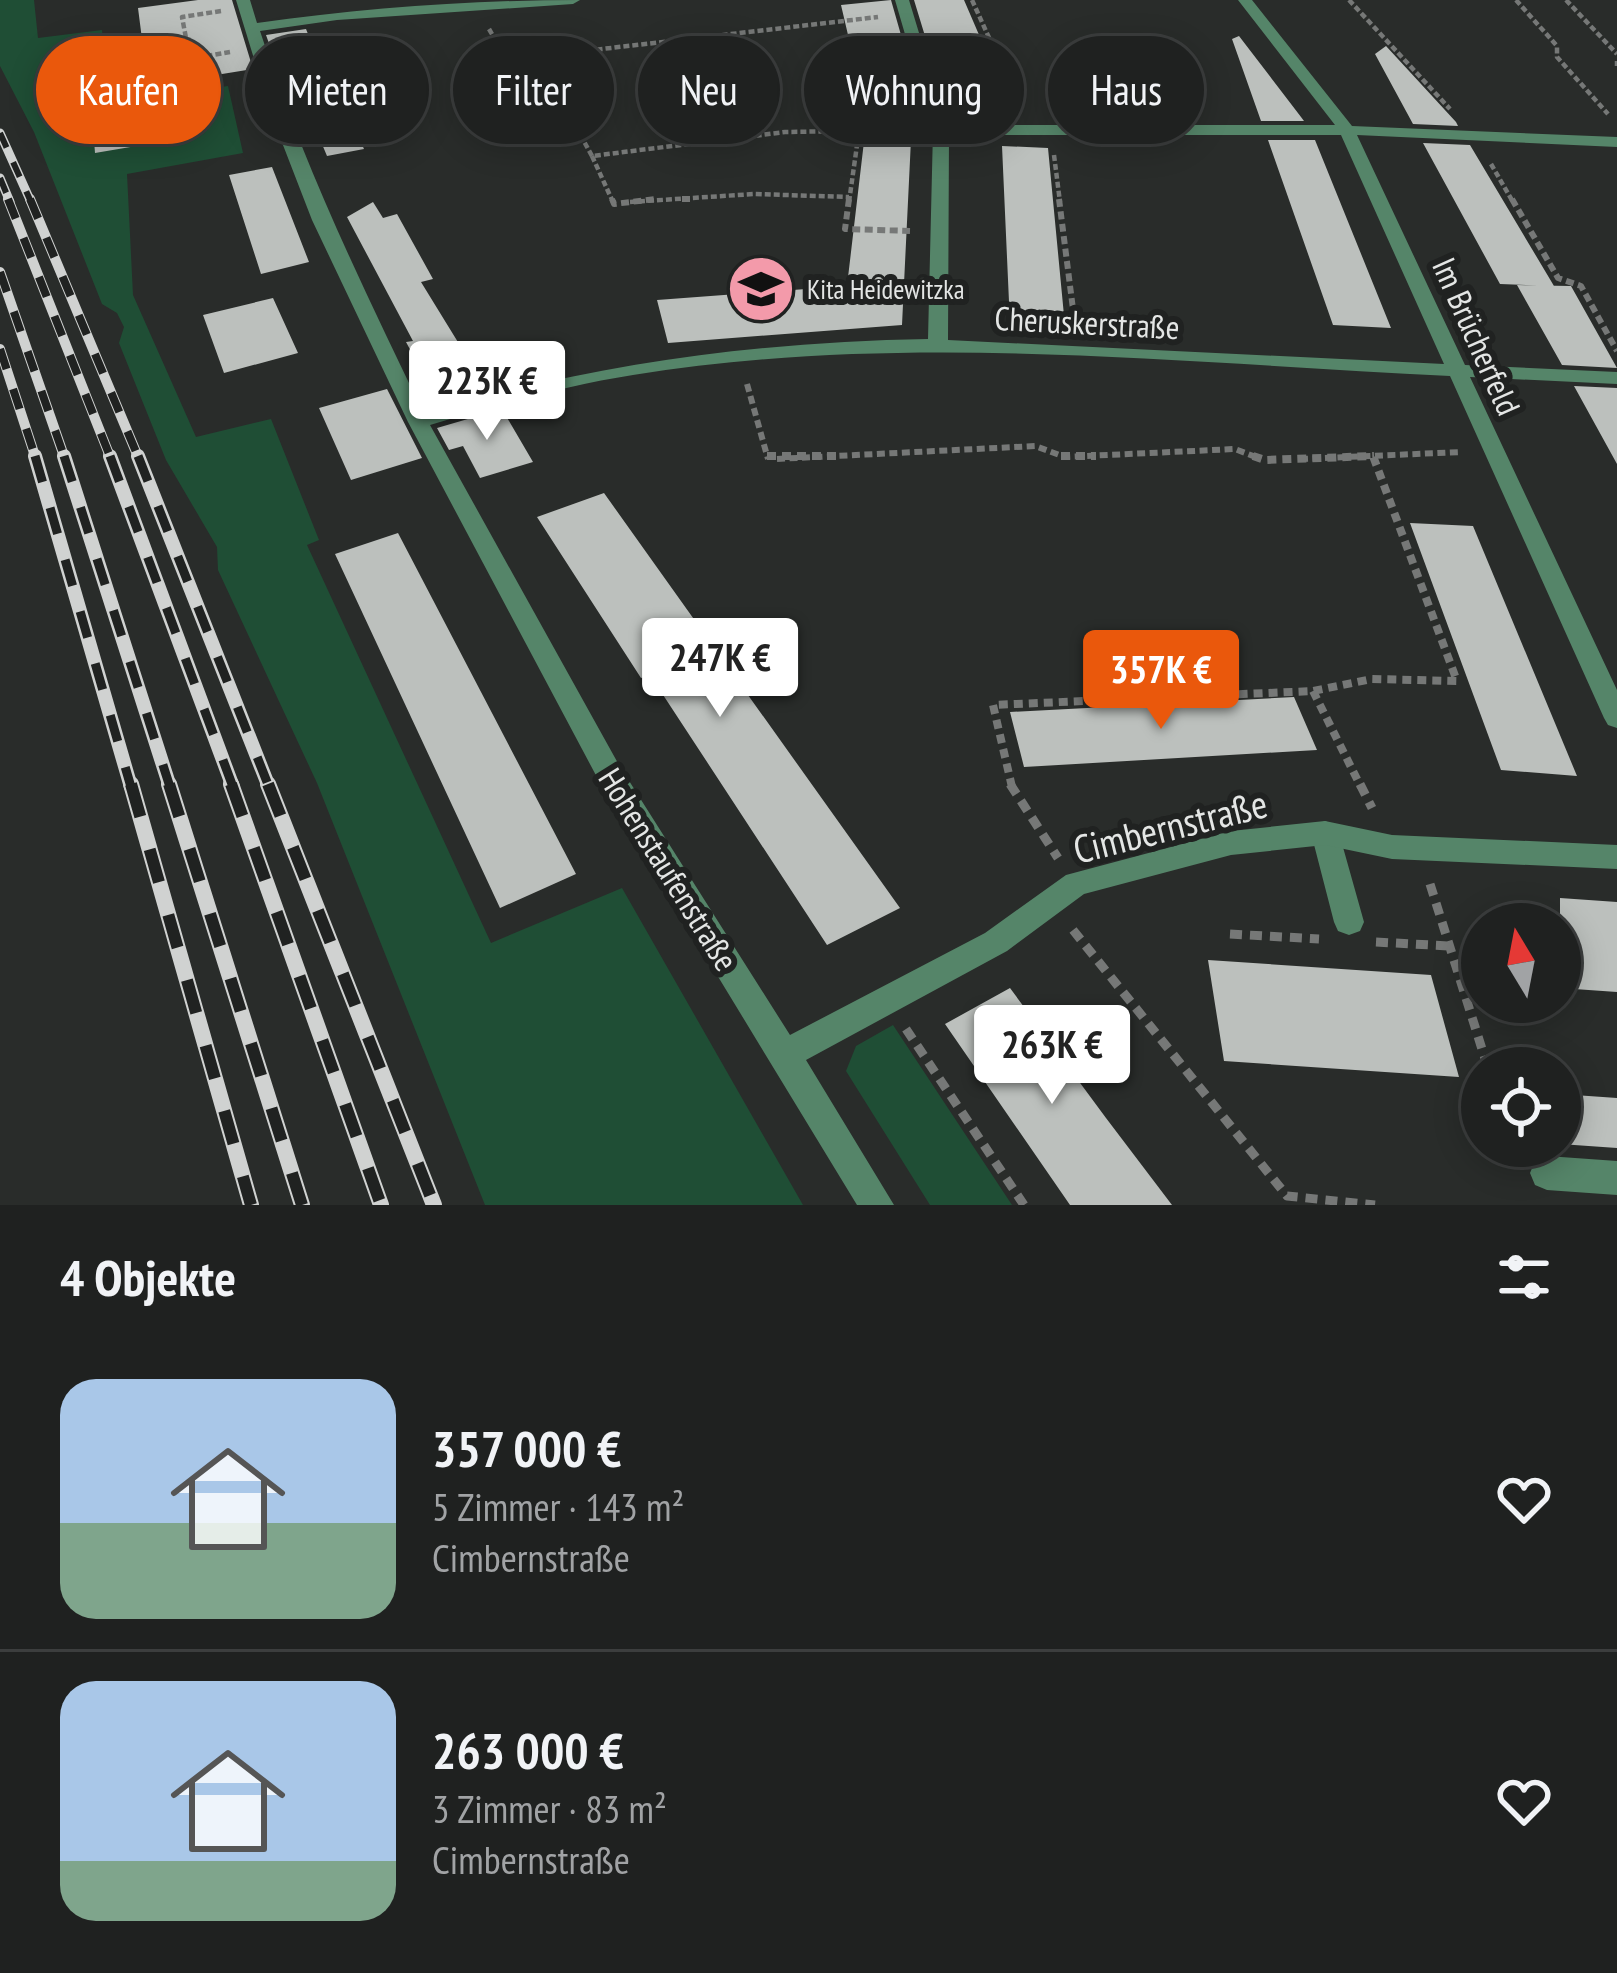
<!DOCTYPE html>
<html lang="de">
<head>
<meta charset="utf-8">
<style>
	body { margin:0; font-family:"PT Sans Narrow",sans-serif; background:#2c2e2d; color:#f1f3f6; height:100vh; display:flex; flex-direction:column; font-size:45px; white-space:nowrap }
	* { box-sizing:border-box; margin:0 }
	p { font-size:39px; color:#a1a3a5 }
	.icon { flex:none; width:66px; height:66px; fill:none; stroke:currentColor; stroke-width:2; stroke-linecap:round; stroke-linejoin:round }
	.map { position:relative; height:1205px; overflow:hidden }
	.panel { display:flex; flex-direction:column; background:#1f2120; flex:1 }
	.panel>* { flex:none }
	.hud { position:absolute; left:36px; top:36px; width:1545px; height:108px; display:flex; gap:24px }
	.needle { width:78px; rotate:350deg }
	.tools { position:absolute; left:1461px; top:903px; display:grid; gap:24px }
	.tools a { display:grid; place-items:center; width:120px; height:120px; border-radius:50%; background:#1f2120; box-shadow:0 6px 30px #0003,0 0 0 3px #3c3e3e; font-size:60px }
	.price { position:absolute; translate:-50% -102px; padding:0 27px; border-radius:12px; background:#fff; color:#222; font-size:39px; line-height:78px; filter:drop-shadow(0 3px 6px #0008) }
	.price::after { content:''; position:absolute; left:50%; top:72px; width:36px; height:27px; margin-left:-18px; background:inherit; clip-path:polygon(0 0,100% 0,50% 100%) }
	.price.on { background:#ea580c; color:#fff }
	ul { padding:0; list-style:none }
	li { display:flex; align-items:center; gap:36px; height:300px; padding:0 60px }
	li+li { border-top:3px solid #3c3e3e }
	li span { display:grid; place-items:center; flex:none; width:336px; height:240px; border-radius:36px; color:#555 }
	li>.icon { margin-inline-start:auto }
	span .icon { width:144px; height:144px; fill:#fffc; stroke-width:1 }
	li b { font-size:51px }
	h2 { display:flex; justify-content:space-between; align-items:center; height:144px; padding:0 60px; font-size:51px }
	.tag { padding:0 42px; border-radius:54px; background:#1f2120; box-shadow:0 6px 30px #0003,0 0 0 3px #3c3e3e; font-size:42px; line-height:108px }
	.tag.on { background:#ea580c; color:#fff }
	.map>svg:first-child { display:block }
	.green { fill:#1f4e35 }
	.building { fill:#bcc0bd }
	.lines { fill:none; stroke-linecap:round; stroke-linejoin:round }
	.path-far3 { stroke:#767877; stroke-width:4.5; stroke-dasharray:6 3; stroke-linecap:butt }
	.path-far2 { stroke:#767877; stroke-width:6; stroke-dasharray:8 4.5; stroke-linecap:butt }
	.path-far1 { stroke:#767877; stroke-width:8; stroke-dasharray:9 6; stroke-linecap:butt }
	.path { stroke:#767877; stroke-width:9; stroke-dasharray:12 8; stroke-linecap:butt }
	.lane { fill:#558569; fill-rule:evenodd }
	.street { fill:#558569; fill-rule:evenodd }
	.rail-far3-casing { stroke:#d0d2d1; stroke-width:9 }
	.rail-far2-casing { stroke:#d0d2d1; stroke-width:10 }
	.rail-far1-casing { stroke:#d0d2d1; stroke-width:14 }
	.rail-casing { stroke:#d0d2d1; stroke-width:16 }
	.rail-far3 { stroke:#202221; stroke-width:6; stroke-dasharray:16; stroke-linecap:butt }
	.rail-far2 { stroke:#202221; stroke-width:8; stroke-dasharray:21; stroke-linecap:butt }
	.rail-far1 { stroke:#202221; stroke-width:9; stroke-dasharray:27; stroke-linecap:butt }
	.rail { stroke:#202221; stroke-width:12; stroke-dasharray:34; stroke-linecap:butt }
	.labels { text-anchor:middle; dominant-baseline:central; stroke-width:12; stroke-linejoin:round; paint-order:stroke }
	.far-poi-label { font-size:27px; fill:#e4e6e5; stroke:#202221; text-anchor:start }
	.street-label { font-size:33px; fill:#e4e6e5; stroke:#202221 }
	.near-street-label { font-size:39px; fill:#e4e6e5; stroke:#202221 }
</style>
</head>
<body>
<div class="map">
<svg width="1617" height="1205" viewBox="0 0 1617 1205">
	<rect width="100%" height="100%" fill="#292c2a"/>
	<path class="green" d="M0,0h34l4,38 64,-8 6,72 120,-16 15,67 -116,21 6,121 63,142 75,-18 48,121 -12,5 184,398 131,-55 181,317h-318l-168,-422 -99,-213 -1,-23 -51,-87 -47,-117 5,-16 -7,-14 -15,-9 -68,-172 -34,-66z
		M893,1025l119,180h-82l-84,-134 10,-25z"/>
	<path class="building" d="M198,0h34l21,69 -105,17 -10,-78z
		M891,0l34,119h-13l-10,206 -234,18 -11,-43 190,-14 20,-170 -26,-111z
		M914,0h50l50,116 -64,2z
		M306,29l12,30 -41,7 -11,-31z
		M1239,36l62,81 3,4h-43l-29,-82z
		M1386,46l70,76 2,4 -45,-2 -38,-70z
		M330,102h13l21,47 -37,7 -21,-50z
		M154,104l6,38 -65,11 -3,-39z
		M1268,140h47l76,188 -58,-3z
		M1423,143l47,2 84,141 -54,-2z
		M1002,146l46,2 17,178 -55,-2z
		M272,167l37,95 -48,12 -32,-99z
		M373,202l10,16 14,-4 36,65 -12,3 67,109 -62,18 -12,-27 12,-3 -20,-37 7,-1 -66,-124z
		M1517,285l54,1 46,82 -55,-3z
		M273,298l25,55 -74,20 -21,-58z
		M1574,386l43,2v76z
		M387,389l35,69 -71,22 -32,-72z
		M502,409l31,53 -53,16 -17,-32 -14,4 -12,-22z
		M604,493l52,73 244,342 -73,37 -177,-270 -9,3 -104,-161z
		M1410,523l63,3 104,250 -76,-6z
		M398,533l178,341 -76,34 -165,-354z
		M1294,697l23,53 -293,17 -14,-55z
		M1560,898l57,4v90l-57,-4z
		M1208,960l223,15 28,102 -235,-16z
		M1010,988l96,130 66,87h-102l-125,-181z
		M1560,1094l57,4v50l-57,-4z"/>
	<g class="lines">
		<path class="path-far3" d="M972,0l46,102
			M1349,0l101,109
			M1516,0l41,46v11l51,57
			M1566,0l51,54
			M221,11l-39,6 8,42 40,-7
			M489,29l18,31 371,-43
			M685,41l47,67
			M537,56l55,100 193,-24 128,-2
			M1617,61v5
			M1054,155l6,47
			M592,156l21,46
			M1491,164l22,38
			M630,202l124,-8 95,3
			M849,202l10,-71 -17,-83 48,-2"/>
		<path class="path-far2" d="M612,199l2,5 41,-5
			M682,199h12
			M849,199l-4,30 65,2
			M1059,199l16,126
			M1512,199l46,79 23,8 36,65
			M747,384l21,75
			M777,459l258,-13 30,11 170,-8 26,10
			M1300,459l162,-7"/>
		<path class="path-far1" d="M767,456h72
			M1061,456h35
			M1253,456l12,4 109,-4
			M1313,691l48,96
			M1012,787l-19,-82 320,-14 59,-12 85,2 -84,-225"/>
		<path class="path" d="M1010,784l48,74
			M1360,784l12,24
			M1430,884l58,184
			M1073,930l214,266 88,9
			M1230,934l89,5
			M1376,942l74,4
			M906,1029l118,176"/>
		<path class="lane" d="M1325,821l10,4 4,8 25,89 -4,9 -11,4 -11,-4 -4,-9 -23,-89 4,-8z
			M1547,1156l70,5v34l-70,-5 -12,-5 -5,-12 5,-12z"/>
		<path class="street" d="M236,0h14l7,23c107,-15 215,-23 323,-23l-7,4 -236,16 -77,11c43,133 103,257 164,383 166,-50 332,-72 504,-75l5,-209 -38,-130h14l38,125h388l-97,-125h14l100,126 265,11v10l-260,-12 108,230 152,7v12l-147,-7 147,313v38l-9,-3 -4,-7 -154,-342c-271,-13 -547,-45 -817,-1 -70,11 -135,30 -203,50l189,340 171,270 195,-102 81,-58 165,-44 94,-10 67,14 225,10v24l-225,-10 -67,-14 -94,10 -147,39 -77,57 -201,109 88,145h-37l-258,-424 -191,-359 -96,-202 -41,-106zM949,135h392l103,229 -496,-24z"/>
		<defs>
			<path id="rail-far3" d="M0,133l31,69
				M0,178l10,24"/>
			<path id="rail-far2" d="M8,199l103,260
				M30,199l109,260
				M0,272l65,187
				M0,349l36,110"/>
			<path id="rail-far1" d="M35,456l96,331
				M64,456l106,331
				M110,456l123,331
				M138,456l131,331"/>
			<path id="rail" d="M131,784l120,421
				M169,784l133,421
				M231,784l150,421
				M268,784l166,421"/>
		</defs>
		<use href="#rail-far3" class="rail-far3-casing"/>
		<use href="#rail-far2" class="rail-far2-casing"/>
		<use href="#rail-far1" class="rail-far1-casing"/>
		<use href="#rail" class="rail-casing"/>
		<use href="#rail-far3" class="rail-far3"/>
		<use href="#rail-far2" class="rail-far2"/>
		<use href="#rail-far1" class="rail-far1"/>
		<use href="#rail" class="rail"/>
	</g>
	<defs>
		<symbol id="school-disc" viewBox="-11 -11 22 22"><circle r="9.5" fill="#f39aaa" stroke="#202221"/><path d="M0-5L7-2L0 1L-7-2ZM-4 1L0 2.5L4 1V4Q0 6-4 4Z" fill="#111"/></symbol>
	</defs>
	<g fill-rule="evenodd">
		<use href="#school-disc" x="723" y="251" width="76" height="76"/>
	</g>
	<g class="labels">
		<g class="far-poi-label">
			<text x="807" y="289">Kita Heidewitzka</text>
		</g>
		<g class="street-label">
			<text transform="translate(1087 322) rotate(3)">Cheruskerstraße</text>
			<text transform="translate(1477 336) rotate(66)">Im Brücherfeld</text>
			<text transform="translate(669 869) rotate(58)">Hohenstaufenstraße</text>
		</g>
		<g class="near-street-label">
			<text transform="translate(1170 826) rotate(-14)">Cimbernstraße</text>
		</g>
	</g>
</svg>
<div class="tools">
<a><svg class="needle" viewBox="-14 -14 28 28"><path d="M0-13l5 13h-10z" fill="#e53935"/><path d="M0 13l5-13h-10z" fill="#a1a3a5"/></svg></a>
<a><svg class="icon" aria-label="locate" viewBox="0 0 24 24"><circle cx="12" cy="12" r="6"/><path d="M12 2v4M12 18v4M2 12h4M18 12h4"/></svg></a>
</div>
<b class="price" style="left:487px;top:443px">223K €</b>
<b class="price" style="left:720px;top:720px">247K €</b>
<b class="price on" style="left:1161px;top:732px">357K €</b>
<b class="price" style="left:1052px;top:1107px">263K €</b>
<div class="hud">
<a class="tag on">Kaufen</a>
<a class="tag">Mieten</a>
<a class="tag">Filter</a>
<a class="tag">Neu</a>
<a class="tag">Wohnung</a>
<a class="tag">Haus</a>
</div>
</div>
<section class="panel">
<h2>4 Objekte<svg class="icon" aria-label="filters" viewBox="0 0 24 24"><path d="M4 7h16M4 17h16"/><circle cx="9" cy="7" r="2"/><circle cx="15" cy="17" r="2"/></svg></h2>
<ul>
<li><span style="background:linear-gradient(#a9c7e8 60%,#7fa58c 0)"><svg class="icon" aria-label="home" viewBox="0 0 24 24"><path d="M3 11l9-7 9 7M6 9v11h12V9"/></svg></span><div><b>357 000 €</b><p>5 Zimmer · 143 m²</p><p>Cimbernstraße</p></div><svg class="icon" aria-label="heart" viewBox="0 0 24 24"><path d="M12 20l-8-8c-3-5 5-10 8-4 3-6 11-1 8 4z"/></svg></li>
<li><span style="background:linear-gradient(#a9c7e8 75%,#7fa58c 0)"><svg class="icon" aria-label="home" viewBox="0 0 24 24"><path d="M3 11l9-7 9 7M6 9v11h12V9"/></svg></span><div><b>263 000 €</b><p>3 Zimmer · 83 m²</p><p>Cimbernstraße</p></div><svg class="icon" aria-label="heart" viewBox="0 0 24 24"><path d="M12 20l-8-8c-3-5 5-10 8-4 3-6 11-1 8 4z"/></svg></li>
</ul>
</section>
</body>
</html>
